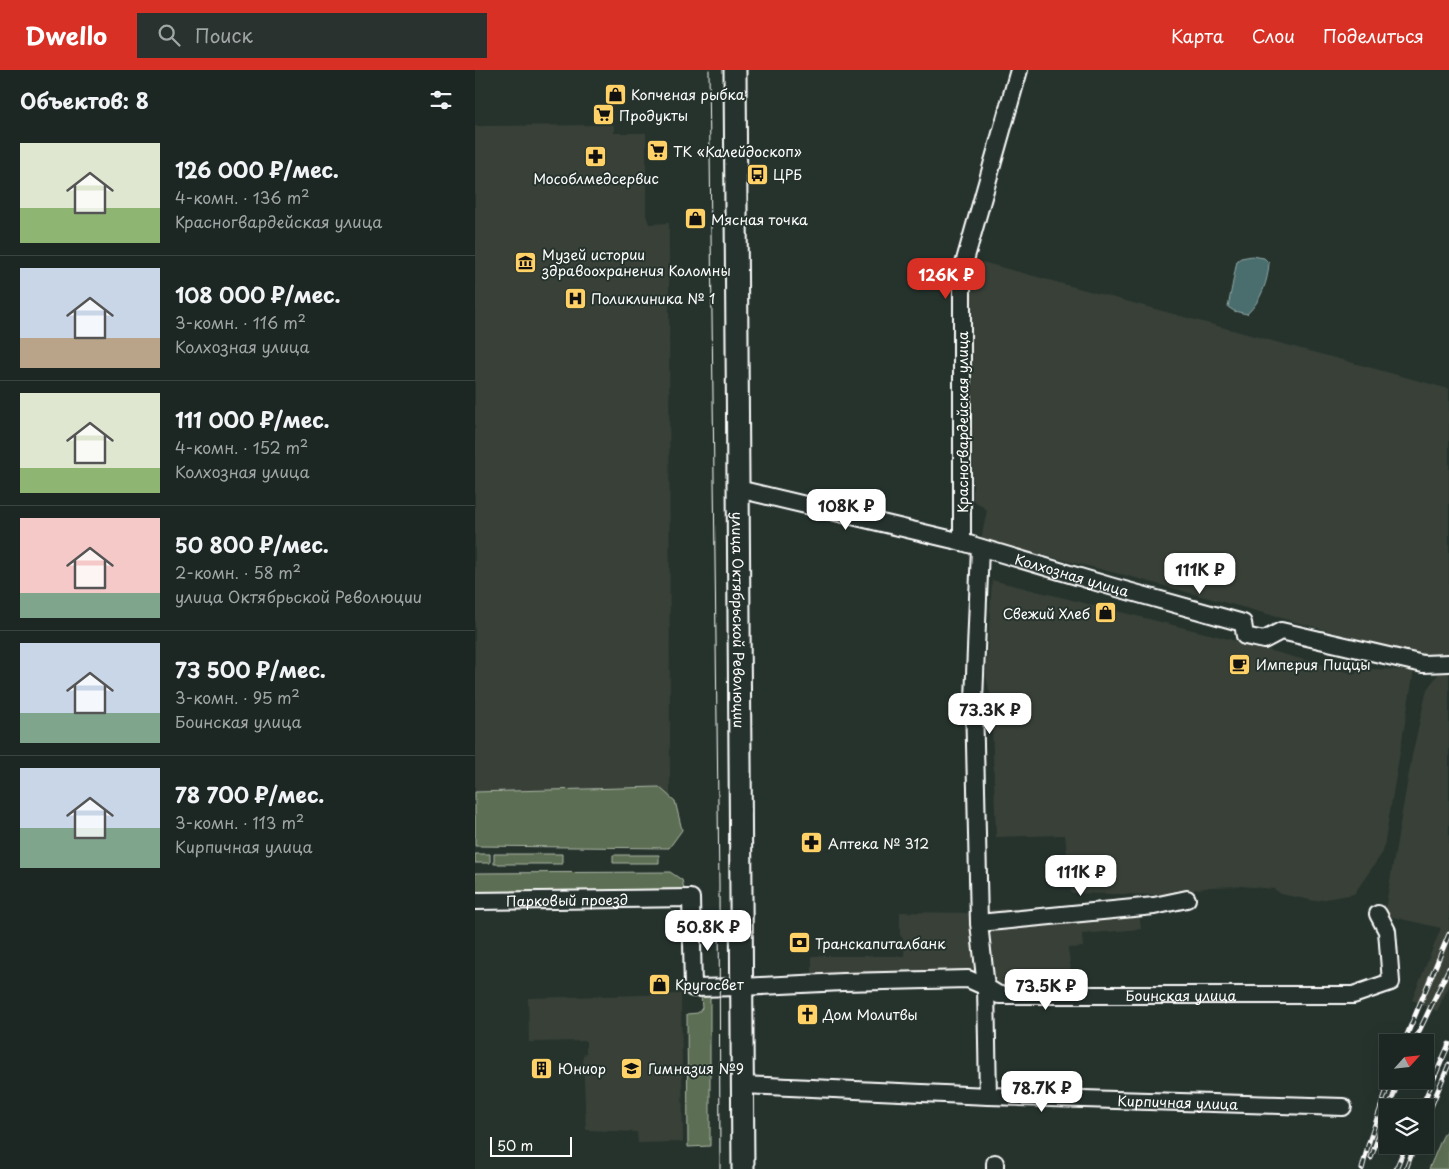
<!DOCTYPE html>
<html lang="ru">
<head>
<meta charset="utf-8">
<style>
	body { margin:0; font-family:"Playpen Sans",sans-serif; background:#29322f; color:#f1f3f6; height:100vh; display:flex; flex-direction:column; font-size:19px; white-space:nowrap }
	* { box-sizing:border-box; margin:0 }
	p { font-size:16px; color:#a0a5a5 }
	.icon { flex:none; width:28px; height:28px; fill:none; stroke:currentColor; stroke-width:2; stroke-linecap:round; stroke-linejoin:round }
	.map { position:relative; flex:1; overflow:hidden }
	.side { display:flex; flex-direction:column; background:#1c2622; width:475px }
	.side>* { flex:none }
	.needle { width:32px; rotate:63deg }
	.fabs { position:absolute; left:904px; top:964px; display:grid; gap:10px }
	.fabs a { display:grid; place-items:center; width:55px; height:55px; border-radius:0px; background:#1c2622; box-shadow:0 5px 20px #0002,0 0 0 1px #3a4340; font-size:25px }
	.scale { position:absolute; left:15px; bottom:12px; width:82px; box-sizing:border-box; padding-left:5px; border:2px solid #fff; border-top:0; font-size:14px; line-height:18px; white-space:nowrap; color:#fff; -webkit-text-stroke:4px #26332d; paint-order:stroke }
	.price { position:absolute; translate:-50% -42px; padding:0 11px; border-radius:10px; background:#fff; color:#222; font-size:16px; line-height:32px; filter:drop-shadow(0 1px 2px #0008) }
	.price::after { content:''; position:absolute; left:50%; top:30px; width:15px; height:11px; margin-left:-8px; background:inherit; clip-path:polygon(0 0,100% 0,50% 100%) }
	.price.current { background:#d93025; color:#fff }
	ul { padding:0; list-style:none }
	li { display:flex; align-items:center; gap:15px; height:125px; padding:0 20px }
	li+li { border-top:1px solid #3a4340 }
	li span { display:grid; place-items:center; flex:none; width:140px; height:100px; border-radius:0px; color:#555 }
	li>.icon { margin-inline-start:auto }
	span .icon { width:60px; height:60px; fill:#fffc; stroke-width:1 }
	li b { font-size:21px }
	h2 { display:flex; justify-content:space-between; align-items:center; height:60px; padding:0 20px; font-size:21px }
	header { display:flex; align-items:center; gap:30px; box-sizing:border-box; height:70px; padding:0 25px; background:#d93025; color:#fff }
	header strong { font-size:24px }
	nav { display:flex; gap:28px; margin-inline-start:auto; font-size:18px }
	.search { width:350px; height:45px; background:#29322f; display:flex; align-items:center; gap:12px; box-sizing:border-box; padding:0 18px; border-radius:0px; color:#a0a5a5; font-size:19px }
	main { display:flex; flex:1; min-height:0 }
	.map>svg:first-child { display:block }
	.built { fill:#394137 }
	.green { fill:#5b6e52; stroke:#adb6a8 }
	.water { fill:#496e6d; stroke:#92a8a7 }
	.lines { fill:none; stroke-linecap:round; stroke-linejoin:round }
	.minor-casing { stroke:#fff; stroke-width:20 }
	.major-casing { stroke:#fff; stroke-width:25 }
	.minor { stroke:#26332d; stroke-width:16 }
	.major { stroke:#26332d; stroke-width:21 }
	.tram { stroke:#fff; stroke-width:1 }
	.rail-casing { stroke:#fff; stroke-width:5 }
	.rail { stroke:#26332d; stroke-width:3; stroke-dasharray:9; stroke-linecap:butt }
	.labels { text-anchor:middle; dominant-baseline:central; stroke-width:4; stroke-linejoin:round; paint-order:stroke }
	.poi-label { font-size:14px; fill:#fff; stroke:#26332d; text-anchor:start }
	.street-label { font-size:14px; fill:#fff; stroke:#26332d }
</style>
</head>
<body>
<header>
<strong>Dwello</strong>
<div class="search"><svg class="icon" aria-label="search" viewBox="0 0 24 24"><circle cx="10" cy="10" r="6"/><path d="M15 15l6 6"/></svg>Поиск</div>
<nav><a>Карта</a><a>Слои</a><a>Поделиться</a></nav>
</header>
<main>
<section class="side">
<h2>Объектов: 8<svg class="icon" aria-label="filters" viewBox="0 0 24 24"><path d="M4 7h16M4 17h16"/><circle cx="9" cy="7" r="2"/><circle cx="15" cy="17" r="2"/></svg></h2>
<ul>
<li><span style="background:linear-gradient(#dfe7d0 65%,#8fb573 0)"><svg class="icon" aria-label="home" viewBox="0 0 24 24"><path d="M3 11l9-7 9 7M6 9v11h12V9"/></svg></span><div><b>126 000 ₽/мес.</b><p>4-комн. · 136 m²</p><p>Красногвардейская улица</p></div></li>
<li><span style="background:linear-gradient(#c9d6e8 70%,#b9a48a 0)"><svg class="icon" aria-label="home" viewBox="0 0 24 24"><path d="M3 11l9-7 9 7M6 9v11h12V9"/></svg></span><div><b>108 000 ₽/мес.</b><p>3-комн. · 116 m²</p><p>Колхозная улица</p></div></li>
<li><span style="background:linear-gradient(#dfe7d0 75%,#8fb573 0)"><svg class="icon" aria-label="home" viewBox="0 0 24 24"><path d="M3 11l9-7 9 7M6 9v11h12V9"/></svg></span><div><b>111 000 ₽/мес.</b><p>4-комн. · 152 m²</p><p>Колхозная улица</p></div></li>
<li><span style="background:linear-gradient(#f6c9c9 75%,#7fa58c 0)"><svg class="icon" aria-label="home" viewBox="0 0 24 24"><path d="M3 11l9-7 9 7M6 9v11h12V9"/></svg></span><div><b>50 800 ₽/мес.</b><p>2-комн. · 58 m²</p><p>улица Октябрьской Революции</p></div></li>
<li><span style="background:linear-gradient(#c9d6e8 70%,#7fa58c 0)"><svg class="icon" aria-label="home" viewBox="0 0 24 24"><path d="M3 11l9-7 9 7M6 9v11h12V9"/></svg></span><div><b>73 500 ₽/мес.</b><p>3-комн. · 95 m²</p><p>Боинская улица</p></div></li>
<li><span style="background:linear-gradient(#c9d6e8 60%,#7fa58c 0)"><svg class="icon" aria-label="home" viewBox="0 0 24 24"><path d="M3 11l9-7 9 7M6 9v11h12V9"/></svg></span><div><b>78 700 ₽/мес.</b><p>3-комн. · 113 m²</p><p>Кирпичная улица</p></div></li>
</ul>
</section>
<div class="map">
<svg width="974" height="1099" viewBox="0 0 974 1099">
	<rect width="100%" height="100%" fill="#26332d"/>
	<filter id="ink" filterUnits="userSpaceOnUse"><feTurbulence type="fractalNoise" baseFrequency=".02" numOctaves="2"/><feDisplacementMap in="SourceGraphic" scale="10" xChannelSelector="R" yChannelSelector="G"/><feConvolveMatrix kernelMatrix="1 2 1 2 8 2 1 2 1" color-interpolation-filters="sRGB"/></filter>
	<g filter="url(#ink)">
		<path class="built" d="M139,55v8h32v82l3,9 20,-1 1,582 -195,1v-680z
			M507,192l467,127v267l-20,4 -24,-6 -54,-17 -219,-60 -151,-37 6,-30 -14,-10 -1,-212z
			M517,510l237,59 118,33 9,2 2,-8 11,3 45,1 -31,182 -29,42 -39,7 -34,-7 -7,-5 -33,-3 -30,1 -49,8 -91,-2 -6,-58 -69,2 -5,-138 -5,-23z
			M965,602l9,1v313l-12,25 -25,-11 29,-72 -57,-13 28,-159 15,-67z
			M663,832l3,27 -59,5 1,13 -15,1 5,38 -77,2 -3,-21 -5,-57z
			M425,842l75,1 3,43 -3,14 -4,6 -159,-1v-19h92l1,-15 -5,-6z
			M206,924l2,148 -45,1 -1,-11 -51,-2 -3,-75 3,-1v-13l-57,1 -1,-44z"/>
		<path class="green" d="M184,717l16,14 7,29 -13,18 -194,-2v-54z
			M0,784h15v9h-15z
			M19,784h68v10h-68z
			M138,785h46v8h-46z
			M195,802l12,8 2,9 -4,5 -205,1v-22z
			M226,925h9v151l-22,1 -1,-133 11,-1 4,-5z
			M974,1055v44h-20l13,-31z"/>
		<path class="water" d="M777,186l12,2 5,5c-1,18 -8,38 -22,51l-13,-3 -6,-4 9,-46 4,-3z"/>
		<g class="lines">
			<defs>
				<g id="minor">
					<path id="s1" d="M263,419l224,53 148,44 133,37 2,13 19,4 17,-9 142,33 26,-1"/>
					<path d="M487,472v-271l57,-201"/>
					<path d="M505,478l-6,152 5,223 7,64 2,109"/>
					<path id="s2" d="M0,831l216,-3 2,90 49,-1 101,-5 125,-3 18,8 13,8h354l38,-13 -4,-51 -9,-17"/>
					<path d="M504,853l175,-17 33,-7"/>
					<path id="s3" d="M268,1015l245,11 355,11"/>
					<path d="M520,1099v-6"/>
				</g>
				<g id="major">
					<path id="s4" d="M260,0l8,1099"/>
				</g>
			</defs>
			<use href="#minor" class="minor-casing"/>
			<use href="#major" class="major-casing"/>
			<use href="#minor" class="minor"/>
			<use href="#major" class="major"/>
			<path class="tram" d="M234,0l10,815 1,284"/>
			<defs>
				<path id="rail" d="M929,972l45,-108
					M939,972l35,-74
					M914,1038l10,-28
					M946,1038l28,-64
					M950,1051l24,-57
					M896,1088l16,-47
					M887,1099l7,-27 21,-62
					M921,1099l10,-24
					M931,1099l9,-24"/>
			</defs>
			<use href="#rail" class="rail-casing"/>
			<use href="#rail" class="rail"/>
		</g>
	</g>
	<defs>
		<symbol id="shop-square" viewBox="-11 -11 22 22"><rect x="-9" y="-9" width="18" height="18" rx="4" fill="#ffd166" stroke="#26332d"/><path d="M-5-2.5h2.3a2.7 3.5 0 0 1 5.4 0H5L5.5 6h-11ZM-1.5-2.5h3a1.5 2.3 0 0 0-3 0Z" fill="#111"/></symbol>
		<symbol id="supermarket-square" viewBox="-11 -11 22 22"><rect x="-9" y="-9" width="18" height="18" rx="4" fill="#ffd166" stroke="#26332d"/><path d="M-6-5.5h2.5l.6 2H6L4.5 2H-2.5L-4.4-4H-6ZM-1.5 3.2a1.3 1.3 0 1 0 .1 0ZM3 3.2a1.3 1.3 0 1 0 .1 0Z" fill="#111"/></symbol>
		<symbol id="pharmacy-square" viewBox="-11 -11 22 22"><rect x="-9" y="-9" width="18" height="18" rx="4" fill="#ffd166" stroke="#26332d"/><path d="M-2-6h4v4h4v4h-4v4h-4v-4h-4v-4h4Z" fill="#111"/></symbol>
		<symbol id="bus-square" viewBox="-11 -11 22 22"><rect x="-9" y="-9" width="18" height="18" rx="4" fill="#ffd166" stroke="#26332d"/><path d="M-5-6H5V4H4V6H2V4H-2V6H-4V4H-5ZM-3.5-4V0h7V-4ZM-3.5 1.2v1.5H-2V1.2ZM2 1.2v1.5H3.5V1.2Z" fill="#111"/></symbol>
		<symbol id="museum-square" viewBox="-11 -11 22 22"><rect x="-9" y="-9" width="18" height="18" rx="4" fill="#ffd166" stroke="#26332d"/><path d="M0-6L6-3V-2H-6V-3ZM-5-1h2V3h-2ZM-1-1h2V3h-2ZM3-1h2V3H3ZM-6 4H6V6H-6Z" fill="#111"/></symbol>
		<symbol id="hospital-square" viewBox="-11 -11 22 22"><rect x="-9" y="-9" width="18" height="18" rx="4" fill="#ffd166" stroke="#26332d"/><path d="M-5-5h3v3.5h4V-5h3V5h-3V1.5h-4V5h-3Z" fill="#111"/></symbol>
		<symbol id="cafe-square" viewBox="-11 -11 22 22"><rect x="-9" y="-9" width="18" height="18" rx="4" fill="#ffd166" stroke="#26332d"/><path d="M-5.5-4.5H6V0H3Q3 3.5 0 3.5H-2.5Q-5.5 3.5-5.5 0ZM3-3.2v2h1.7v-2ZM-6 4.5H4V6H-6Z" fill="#111"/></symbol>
		<symbol id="bank-square" viewBox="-11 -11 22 22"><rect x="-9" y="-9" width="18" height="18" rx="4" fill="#ffd166" stroke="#26332d"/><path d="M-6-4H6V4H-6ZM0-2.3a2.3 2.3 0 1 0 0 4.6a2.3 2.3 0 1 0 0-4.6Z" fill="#111"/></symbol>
		<symbol id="church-square" viewBox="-11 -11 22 22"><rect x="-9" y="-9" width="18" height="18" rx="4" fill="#ffd166" stroke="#26332d"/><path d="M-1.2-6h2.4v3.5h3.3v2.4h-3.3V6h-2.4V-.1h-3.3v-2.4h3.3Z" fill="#111"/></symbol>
		<symbol id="building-square" viewBox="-11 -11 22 22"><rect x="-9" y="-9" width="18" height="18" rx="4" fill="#ffd166" stroke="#26332d"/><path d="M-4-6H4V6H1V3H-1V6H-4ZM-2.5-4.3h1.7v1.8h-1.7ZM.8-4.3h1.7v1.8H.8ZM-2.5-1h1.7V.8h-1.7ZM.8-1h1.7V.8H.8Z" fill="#111"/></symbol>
		<symbol id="school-square" viewBox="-11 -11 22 22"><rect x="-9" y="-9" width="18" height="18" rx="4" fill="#ffd166" stroke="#26332d"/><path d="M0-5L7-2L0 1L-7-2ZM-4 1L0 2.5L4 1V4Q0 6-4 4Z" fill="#111"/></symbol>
	</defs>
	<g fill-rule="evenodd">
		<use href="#shop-square" x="128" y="12" width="25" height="25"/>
		<use href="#supermarket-square" x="116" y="32" width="25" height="25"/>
		<use href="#supermarket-square" x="170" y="68" width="25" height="25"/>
		<use href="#pharmacy-square" x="108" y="74" width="25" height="25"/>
		<use href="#bus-square" x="270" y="92" width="25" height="25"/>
		<use href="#shop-square" x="208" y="136" width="25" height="25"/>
		<use href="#museum-square" x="38" y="180" width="25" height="25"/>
		<use href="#hospital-square" x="88" y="216" width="25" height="25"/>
		<use href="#shop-square" x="618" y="530" width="25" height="25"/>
		<use href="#cafe-square" x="752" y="582" width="25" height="25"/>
		<use href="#pharmacy-square" x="324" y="760" width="25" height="25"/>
		<use href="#bank-square" x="312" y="860" width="25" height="25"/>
		<use href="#shop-square" x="172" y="902" width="25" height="25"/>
		<use href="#church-square" x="320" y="932" width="25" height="25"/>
		<use href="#building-square" x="54" y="986" width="25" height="25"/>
		<use href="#school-square" x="144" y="986" width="25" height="25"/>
	</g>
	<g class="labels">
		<g class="poi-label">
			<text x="156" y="24">Копченая рыбка</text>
			<text x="144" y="45">Продукты</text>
			<text x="198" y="81">ТК «Калейдоскоп»</text>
			<text x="298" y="104">ЦРБ</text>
			<text x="121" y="108" text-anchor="middle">Мособлмедсервис</text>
			<text x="236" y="149">Мясная точка</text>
			<text x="67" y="184">Музей истории<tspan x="67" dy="16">здравоохранения Коломны</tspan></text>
			<text x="116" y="228">Поликлиника № 1</text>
			<text x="615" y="543" text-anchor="end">Свежий Хлеб</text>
			<text x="781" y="594">Империя Пиццы</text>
			<text x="353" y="773">Аптека № 312</text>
			<text x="340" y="873">Транскапиталбанк</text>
			<text x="200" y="914">Кругосвет</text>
			<text x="348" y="944">Дом Молитвы</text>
			<text x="83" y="998">Юниор</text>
			<text x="173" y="998">Гимназия №9</text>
		</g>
		<g class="street-label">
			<text transform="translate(487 352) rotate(-90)">Красногвардейская улица</text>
			<text stroke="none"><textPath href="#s1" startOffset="345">Колхозная улица</textPath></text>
			<text stroke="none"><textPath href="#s4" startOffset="550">улица Октябрьской Революции</textPath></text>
			<text stroke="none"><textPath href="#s2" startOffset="92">Парковый проезд</textPath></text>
			<text stroke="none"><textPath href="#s2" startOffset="798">Боинская улица</textPath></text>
			<text stroke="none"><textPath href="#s3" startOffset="435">Кирпичная улица</textPath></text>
		</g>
	</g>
</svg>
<div class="fabs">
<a><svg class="needle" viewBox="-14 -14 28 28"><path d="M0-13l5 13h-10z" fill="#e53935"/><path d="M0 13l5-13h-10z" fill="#a0a5a5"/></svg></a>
<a><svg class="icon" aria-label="layers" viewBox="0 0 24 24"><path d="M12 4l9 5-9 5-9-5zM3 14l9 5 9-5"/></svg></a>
</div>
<div class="scale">50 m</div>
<b class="price current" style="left:471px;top:230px">126K ₽</b>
<b class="price" style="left:371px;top:461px">108K ₽</b>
<b class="price" style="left:725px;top:525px">111K ₽</b>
<b class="price" style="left:515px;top:665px">73.3K ₽</b>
<b class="price" style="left:606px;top:827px">111K ₽</b>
<b class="price" style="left:233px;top:882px">50.8K ₽</b>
<b class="price" style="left:571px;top:941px">73.5K ₽</b>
<b class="price" style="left:567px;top:1043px">78.7K ₽</b>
</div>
</main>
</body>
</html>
